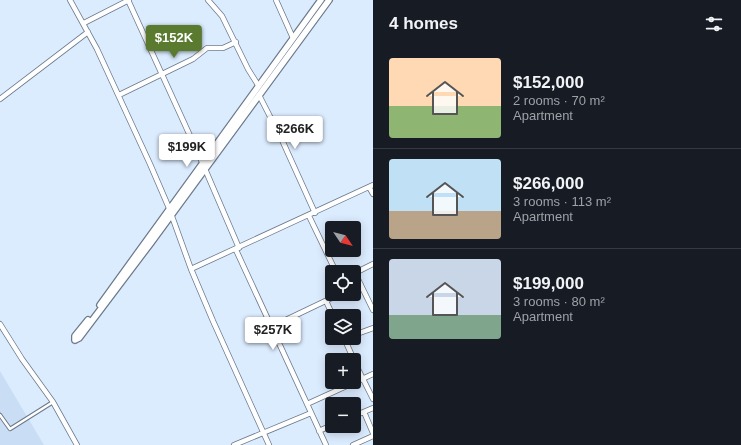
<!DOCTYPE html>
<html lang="en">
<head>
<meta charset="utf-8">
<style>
	body { margin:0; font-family:Helvetica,sans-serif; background:#20242c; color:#f1f3f6; height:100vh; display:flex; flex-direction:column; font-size:15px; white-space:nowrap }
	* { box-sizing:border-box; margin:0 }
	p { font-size:13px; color:#9ea1a6 }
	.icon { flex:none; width:22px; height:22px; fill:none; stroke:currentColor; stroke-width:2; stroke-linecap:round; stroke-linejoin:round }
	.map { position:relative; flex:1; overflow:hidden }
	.panel { display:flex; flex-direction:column; background:#171b24; width:368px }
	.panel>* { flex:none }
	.needle { width:26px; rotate:125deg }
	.buttons { position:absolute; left:325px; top:221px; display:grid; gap:8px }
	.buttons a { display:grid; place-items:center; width:36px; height:36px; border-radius:4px; background:#171b24; box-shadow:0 2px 10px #0003; font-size:20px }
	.price { position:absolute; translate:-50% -34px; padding:0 9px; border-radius:4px; background:#fff; color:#222; font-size:13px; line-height:26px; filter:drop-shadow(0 1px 2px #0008) }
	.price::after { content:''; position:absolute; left:50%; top:24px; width:12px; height:9px; margin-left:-6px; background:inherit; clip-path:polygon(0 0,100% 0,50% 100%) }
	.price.active { background:#5a7a30; color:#fff }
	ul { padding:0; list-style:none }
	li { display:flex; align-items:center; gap:12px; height:100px; padding:0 16px }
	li+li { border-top:1px solid #363941 }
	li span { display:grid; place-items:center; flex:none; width:112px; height:80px; border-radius:4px; color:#555 }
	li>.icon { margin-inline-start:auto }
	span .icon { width:48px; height:48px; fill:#fffc; stroke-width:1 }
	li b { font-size:17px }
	h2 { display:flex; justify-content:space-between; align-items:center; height:48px; padding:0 16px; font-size:17px }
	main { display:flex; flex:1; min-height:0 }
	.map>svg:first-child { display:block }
	.built { fill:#c9def5 }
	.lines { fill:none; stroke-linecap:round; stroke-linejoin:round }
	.service-casing { stroke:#6b798a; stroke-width:4.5 }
	.minor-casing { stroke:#6b798a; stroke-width:6 }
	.tertiary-casing { stroke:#6b798a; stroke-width:8 }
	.service { stroke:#fff; stroke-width:2.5 }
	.minor { stroke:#fff; stroke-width:4.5 }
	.tertiary { stroke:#fff; stroke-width:5.5 }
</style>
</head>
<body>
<main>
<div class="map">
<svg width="373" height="445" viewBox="0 0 373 445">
	<rect width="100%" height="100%" fill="#dcecff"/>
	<path class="built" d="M0,371l44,74h-44z"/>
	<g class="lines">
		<defs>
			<path id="service" d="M0,415l10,14 43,-27"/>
			<path id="minor" d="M70,0l27,49 53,115 19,44 22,61 22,52 56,124
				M128,0l74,162 37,86
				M208,0l14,16 26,53 10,16
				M276,0l17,38
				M84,23l45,-23
				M119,95l74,-36 14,-11h16l13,-6
				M259,95l23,45 33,73
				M0,99l88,-67
				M369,187l4,7
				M309,216l27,56
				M236,250l90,195
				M373,264l-18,9 18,37
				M191,269l182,-84
				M354,288l7,-3
				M326,301l7,15
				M0,324l22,35 31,43 24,43
				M271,327l69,-33
				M354,335l19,-7
				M344,338l10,22
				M354,361l19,38
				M307,404l66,-30
				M364,412l9,21
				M354,416l19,-8
				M319,431l13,-6
				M234,445l77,-32
				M353,445l20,-9"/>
			<path id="tertiary" d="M100,305l221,-305
				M75,340l4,-2 71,-94 179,-244
				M75,340v-4l13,-16"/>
		</defs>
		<use href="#service" class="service-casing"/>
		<use href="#minor" class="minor-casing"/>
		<use href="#tertiary" class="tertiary-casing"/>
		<use href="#service" class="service"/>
		<use href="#minor" class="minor"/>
		<use href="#tertiary" class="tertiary"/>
	</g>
</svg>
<div class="buttons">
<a><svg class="needle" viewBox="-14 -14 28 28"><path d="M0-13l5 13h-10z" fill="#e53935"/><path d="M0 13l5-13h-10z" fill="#9ea1a6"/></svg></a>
<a><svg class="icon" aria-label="locate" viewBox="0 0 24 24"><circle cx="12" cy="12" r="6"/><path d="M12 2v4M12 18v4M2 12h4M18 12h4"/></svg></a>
<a><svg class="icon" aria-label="layers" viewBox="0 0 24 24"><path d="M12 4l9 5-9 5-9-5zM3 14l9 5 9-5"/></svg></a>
<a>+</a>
<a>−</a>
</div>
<b class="price active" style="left:174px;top:59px">$152K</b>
<b class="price" style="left:295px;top:150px">$266K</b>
<b class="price" style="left:187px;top:168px">$199K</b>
<b class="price" style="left:273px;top:351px">$257K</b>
</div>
<section class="panel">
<h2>4 homes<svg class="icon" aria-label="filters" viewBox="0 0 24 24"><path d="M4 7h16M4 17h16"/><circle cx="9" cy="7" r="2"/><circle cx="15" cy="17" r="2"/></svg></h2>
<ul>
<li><span style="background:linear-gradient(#ffd9b3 60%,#8fb573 0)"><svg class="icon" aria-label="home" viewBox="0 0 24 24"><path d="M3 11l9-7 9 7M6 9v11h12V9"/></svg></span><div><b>$152,000</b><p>2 rooms · 70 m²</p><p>Apartment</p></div></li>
<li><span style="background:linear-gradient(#bfe0f5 65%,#b9a48a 0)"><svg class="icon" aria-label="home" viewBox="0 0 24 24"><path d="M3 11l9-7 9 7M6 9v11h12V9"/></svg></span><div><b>$266,000</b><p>3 rooms · 113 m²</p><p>Apartment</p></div></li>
<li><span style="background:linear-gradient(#c9d6e8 70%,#7fa58c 0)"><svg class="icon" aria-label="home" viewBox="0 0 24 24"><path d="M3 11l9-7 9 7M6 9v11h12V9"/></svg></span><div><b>$199,000</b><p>3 rooms · 80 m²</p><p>Apartment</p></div></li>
</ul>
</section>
</main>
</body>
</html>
